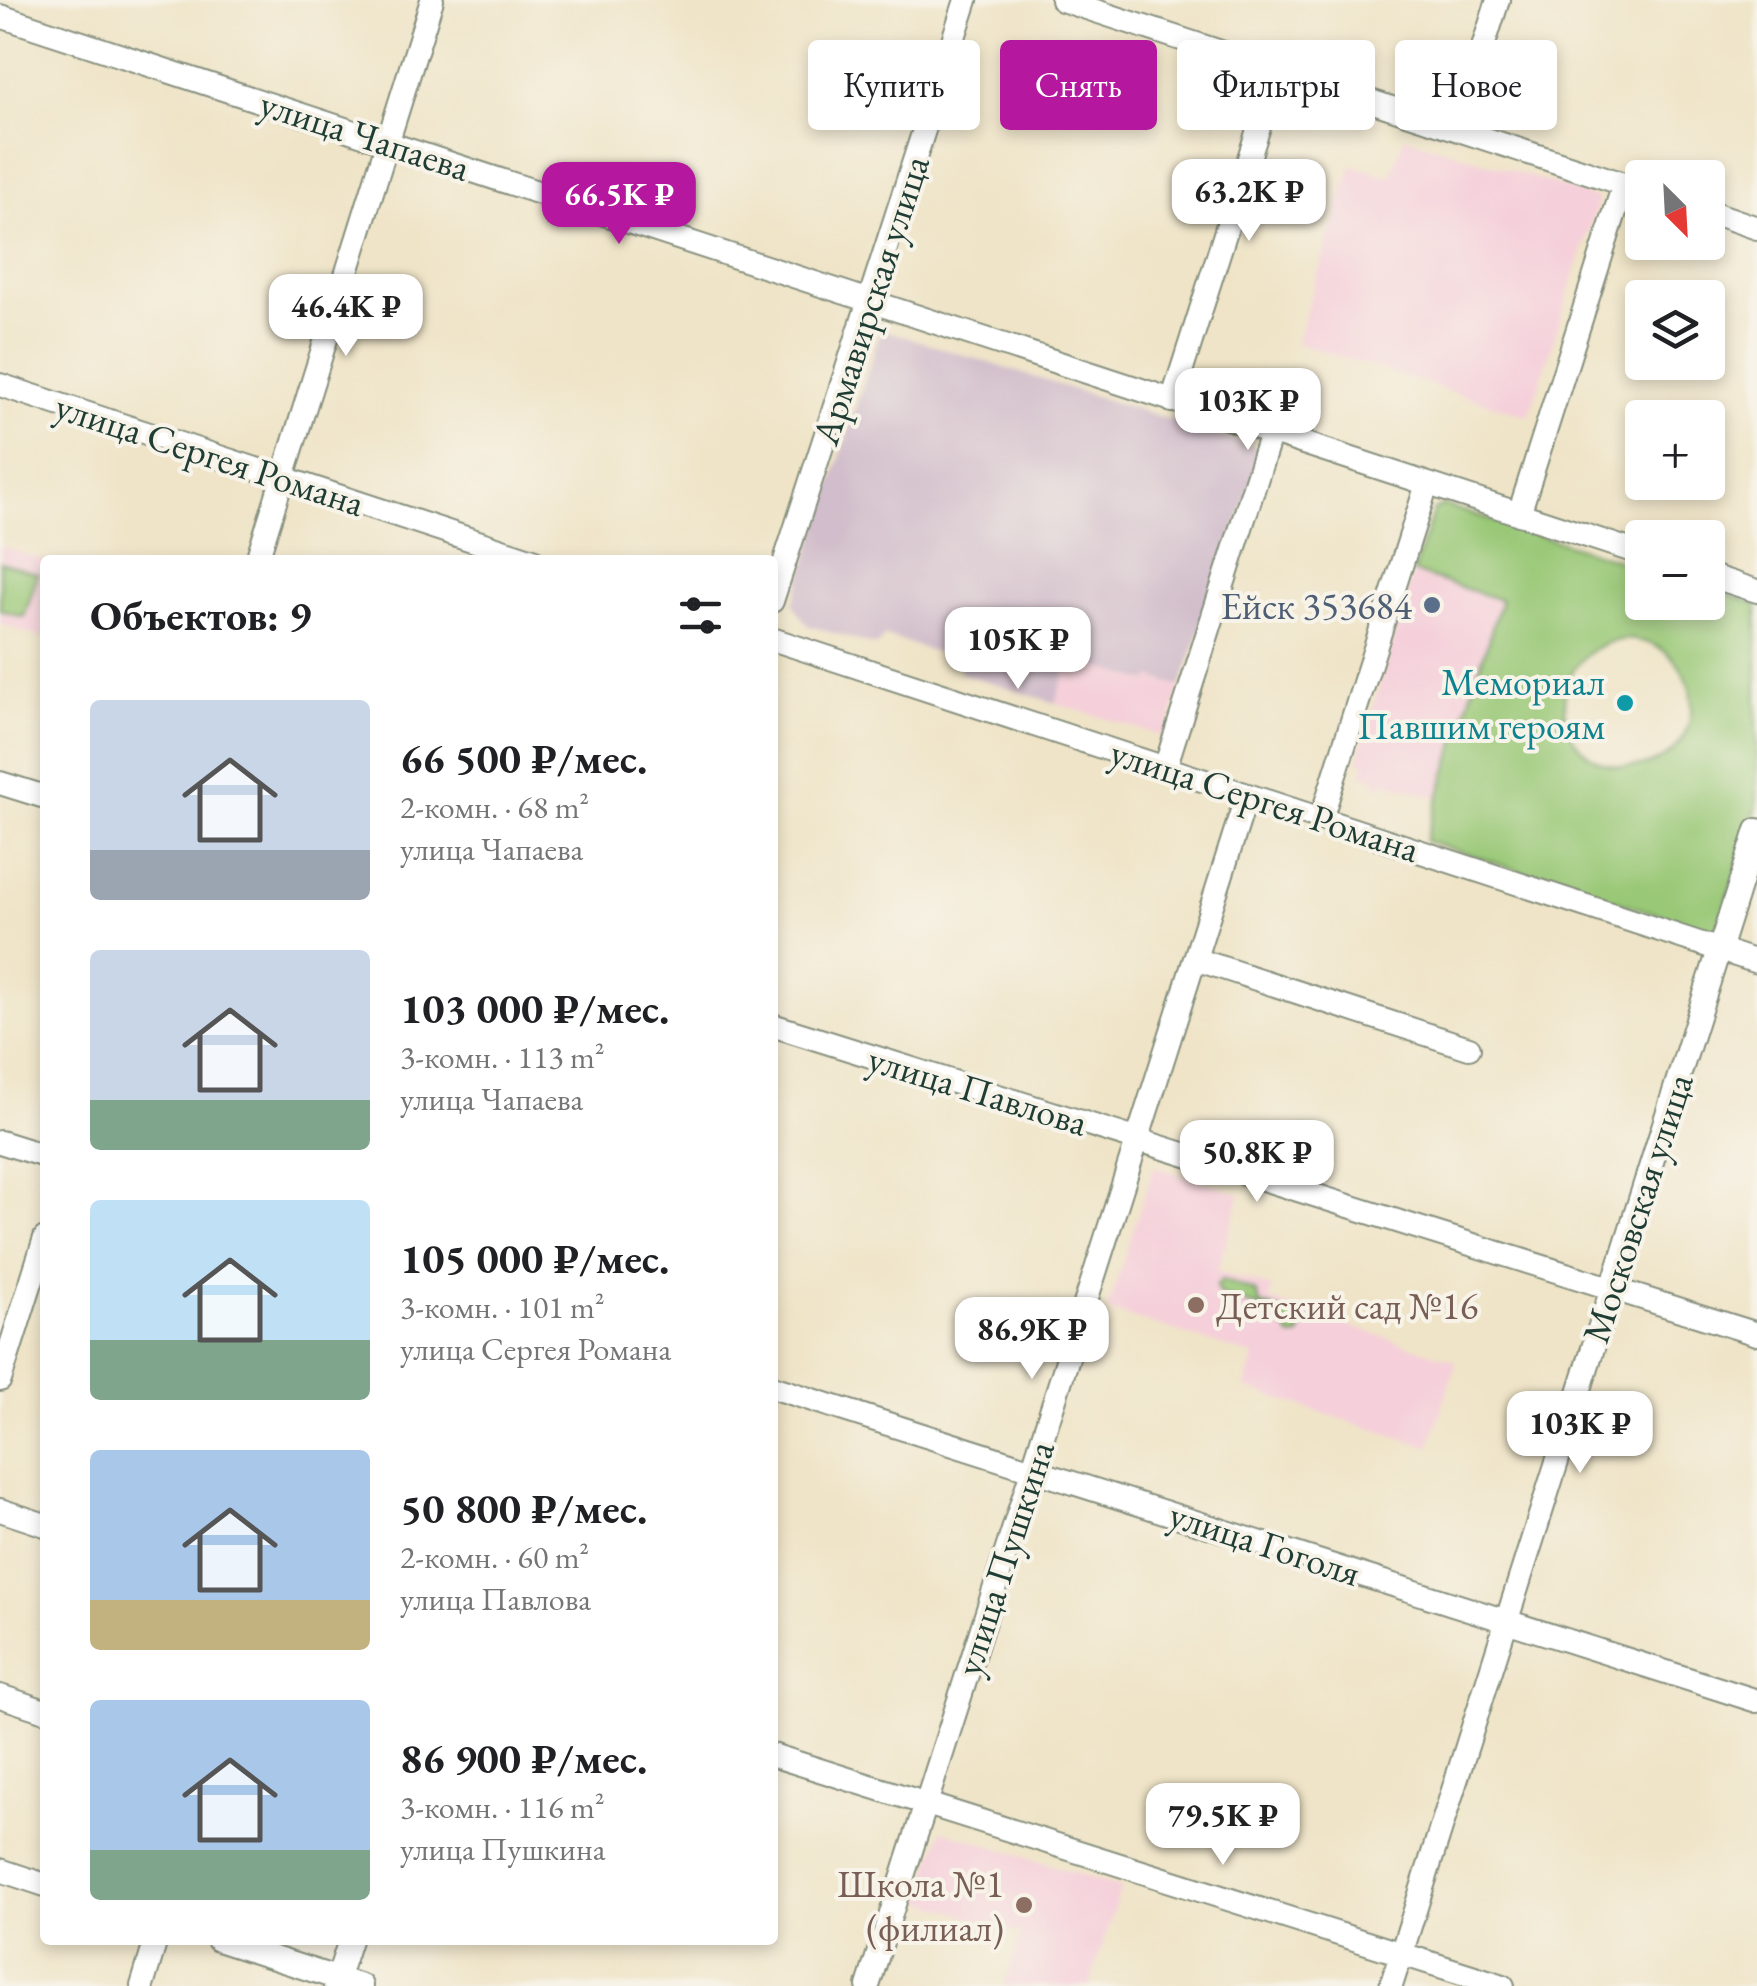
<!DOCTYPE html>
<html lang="ru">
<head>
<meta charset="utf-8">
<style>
	body { margin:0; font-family:"EB Garamond",serif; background:#f6f6f6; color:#202124; height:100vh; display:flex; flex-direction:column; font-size:38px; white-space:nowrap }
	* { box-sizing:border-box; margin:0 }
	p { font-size:32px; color:#757577 }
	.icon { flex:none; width:55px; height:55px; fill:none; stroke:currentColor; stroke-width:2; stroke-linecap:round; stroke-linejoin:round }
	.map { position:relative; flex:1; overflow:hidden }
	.side { position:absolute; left:40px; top:555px; width:738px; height:1390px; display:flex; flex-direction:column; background:#fff; border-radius:10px; box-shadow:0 5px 15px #0003 }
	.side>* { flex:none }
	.banner { position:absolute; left:808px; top:40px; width:798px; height:90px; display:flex; gap:20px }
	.needle { width:65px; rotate:156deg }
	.buttons { position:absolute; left:1625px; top:160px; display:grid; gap:20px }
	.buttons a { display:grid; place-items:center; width:100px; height:100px; border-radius:10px; background:#fff; box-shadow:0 5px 15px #0003; font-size:50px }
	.price { position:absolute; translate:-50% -85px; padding:0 22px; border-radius:20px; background:#fff; color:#222; font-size:32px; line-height:65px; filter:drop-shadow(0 2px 5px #0008) }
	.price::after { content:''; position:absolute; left:50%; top:60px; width:30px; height:22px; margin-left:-15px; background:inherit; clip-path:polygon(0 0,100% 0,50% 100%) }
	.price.selected { background:#b5179e; color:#fff }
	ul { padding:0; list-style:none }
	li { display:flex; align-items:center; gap:30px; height:250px; padding:0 50px }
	li span { display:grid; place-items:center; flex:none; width:280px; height:200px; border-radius:10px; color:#555 }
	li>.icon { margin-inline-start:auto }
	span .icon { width:120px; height:120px; fill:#fffc; stroke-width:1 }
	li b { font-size:42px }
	h2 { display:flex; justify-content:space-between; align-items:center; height:120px; padding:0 50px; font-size:42px }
	.tag { padding:0 35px; border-radius:10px; background:#fff; box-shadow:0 5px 15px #0003; font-size:35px; line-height:90px }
	.tag.selected { background:#b5179e; color:#fff }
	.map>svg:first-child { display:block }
	.built { fill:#f5cfda }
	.industrial { fill:#d1bdcb }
	.green { fill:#99c876; stroke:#5c8255; stroke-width:2.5; fill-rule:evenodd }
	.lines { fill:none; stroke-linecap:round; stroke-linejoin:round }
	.minor-casing { stroke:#87907e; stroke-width:26 }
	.minor { stroke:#fff; stroke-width:22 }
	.service-dot { fill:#5c6f8a; stroke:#f7f3e8; stroke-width:4 }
	.culture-dot { fill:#0f9aa8; stroke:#f7f3e8; stroke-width:4 }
	.education-dot { fill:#8d6e63; stroke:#f7f3e8; stroke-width:4 }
	.labels { text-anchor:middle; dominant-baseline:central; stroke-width:8; stroke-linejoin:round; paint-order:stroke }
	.street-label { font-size:38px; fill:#1f3d34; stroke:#f7f3e8 }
	.service-label { font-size:38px; fill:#4e5e75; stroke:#f7f3e8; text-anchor:end }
	.culture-label { font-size:38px; fill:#0d838f; stroke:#f7f3e8; text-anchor:end }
	.education-label { font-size:38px; fill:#785e54; stroke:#f7f3e8; text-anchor:start }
</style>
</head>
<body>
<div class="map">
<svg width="1757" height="1986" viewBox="0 0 1757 1986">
	<rect width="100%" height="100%" fill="#f7f3e8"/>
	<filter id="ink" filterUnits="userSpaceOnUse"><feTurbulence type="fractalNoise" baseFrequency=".01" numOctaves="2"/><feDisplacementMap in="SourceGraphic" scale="20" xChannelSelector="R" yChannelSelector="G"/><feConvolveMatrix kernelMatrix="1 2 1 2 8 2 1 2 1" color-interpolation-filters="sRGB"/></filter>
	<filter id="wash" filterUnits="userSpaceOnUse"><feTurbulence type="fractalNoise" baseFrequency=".0048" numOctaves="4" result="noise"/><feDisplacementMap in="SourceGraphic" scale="40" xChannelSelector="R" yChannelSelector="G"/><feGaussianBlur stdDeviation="2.25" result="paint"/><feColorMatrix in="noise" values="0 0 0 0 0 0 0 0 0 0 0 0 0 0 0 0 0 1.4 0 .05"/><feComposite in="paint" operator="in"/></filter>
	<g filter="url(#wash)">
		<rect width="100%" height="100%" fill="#efe4c7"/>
		<path class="built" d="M1404,136l195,63 -70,217 -233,-73 56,-178 39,12z
			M0,546l45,15v78l-45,-15z
			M1413,572l89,27 -64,199 -54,-17 -2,5 -8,-3 1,-5 -13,-4 3,-11 -8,-3z
			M1070,657l78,25 3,-5 30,9 -16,51 -110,-34z
			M1154,1166l87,28 -24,77 55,17 -3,12 188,61 -28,86 -184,-59 9,-32 -147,-46z
			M942,1830l179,58 -32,98h-85l17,-52 -102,-34z"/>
		<path class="industrial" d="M881,329l382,120 -82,237 -30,-9 -2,5 -79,-24 -15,45 -95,-30v-13l-75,-24 -9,10 -69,-21 -14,-21z"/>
		<path class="green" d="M1444,505l198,63v34h66v-14l49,16v202l-40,127 -292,-92 76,-241 -88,-28 21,-62zM1628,639c87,7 82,128 0,128 -84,0 -86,-122 0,-128z
			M0,562l38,12 -14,43 -24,-7z
			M1222,1280l34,12 4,12 42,14 -2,18 -9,1 -18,-25 -53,-17 -4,-9z"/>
	</g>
	<g filter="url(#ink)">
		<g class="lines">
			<defs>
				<path id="minor" d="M1062,0l580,190
					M0,16l1642,538
					M1457,129l41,-129
					M1708,211l49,17
					M0,385l533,175
					M1172,401l105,-331
					M1519,514l105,-330
					M257,560l175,-560
					M1708,575l49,16
					M772,601l194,-601
					M772,639l985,323
					M1165,768l106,-335
					M0,783l45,14
					M1321,819l106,-335
					M1195,959l274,89
					M772,1025l985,309
					M0,1142l45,14
					M0,1380l45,-142
					M772,1387l985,314
					M0,1510l45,15
					M0,1696l45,15
					M772,1755l731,231
					M0,1870l45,15
					M218,1940l143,46
					M142,1986l14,-46
					M335,1986l15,-46
					M868,1986l379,-1191
					M1391,1986l366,-1156"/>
			</defs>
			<use href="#minor" class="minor-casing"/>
			<use href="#minor" class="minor"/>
		</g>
	</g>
	<circle class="service-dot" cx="1432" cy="605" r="10"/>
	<circle class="culture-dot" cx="1625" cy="703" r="10"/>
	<g class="education-dot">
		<circle cx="1196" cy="1305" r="10"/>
		<circle cx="1024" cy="1905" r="10"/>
	</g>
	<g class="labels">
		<g class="street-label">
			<text transform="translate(365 135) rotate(18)">улица Чапаева</text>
			<text transform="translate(870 300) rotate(-72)">Армавирская улица</text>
			<text transform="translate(210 454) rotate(18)">улица Сергея Романа</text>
			<text transform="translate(1265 800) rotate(18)">улица Сергея Романа</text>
			<text transform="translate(978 1090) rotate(17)">улица Павлова</text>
			<text transform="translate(1637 1208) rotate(-72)">Московская улица</text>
			<text transform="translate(1265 1543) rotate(18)">улица Гоголя</text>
			<text transform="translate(1004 1558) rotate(-72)">улица Пушкина</text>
		</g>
		<g class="service-label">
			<text x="1412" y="605">Ейск 353684</text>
		</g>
		<g class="culture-label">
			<text x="1605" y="681">Мемориал<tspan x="1605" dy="44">Павшим героям</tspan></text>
		</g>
		<g class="education-label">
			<text x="1216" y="1305">Детский сад №16</text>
			<text x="1004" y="1883" text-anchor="end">Школа №1<tspan x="1004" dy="44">(филиал)</tspan></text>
		</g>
	</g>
</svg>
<div class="buttons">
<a><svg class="needle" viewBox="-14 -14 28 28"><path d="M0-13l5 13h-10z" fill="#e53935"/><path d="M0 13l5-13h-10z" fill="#757577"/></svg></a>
<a><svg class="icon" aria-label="layers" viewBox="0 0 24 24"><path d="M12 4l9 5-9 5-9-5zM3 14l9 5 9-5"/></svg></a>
<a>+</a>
<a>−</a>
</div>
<b class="price" style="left:1249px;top:244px">63.2K ₽</b>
<b class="price selected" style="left:619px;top:247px">66.5K ₽</b>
<b class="price" style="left:346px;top:359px">46.4K ₽</b>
<b class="price" style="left:1248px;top:453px">103K ₽</b>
<b class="price" style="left:1018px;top:692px">105K ₽</b>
<b class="price" style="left:1257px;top:1205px">50.8K ₽</b>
<b class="price" style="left:1032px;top:1382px">86.9K ₽</b>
<b class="price" style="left:1580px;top:1476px">103K ₽</b>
<b class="price" style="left:1223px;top:1868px">79.5K ₽</b>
<div class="banner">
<a class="tag">Купить</a>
<a class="tag selected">Снять</a>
<a class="tag">Фильтры</a>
<a class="tag">Новое</a>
</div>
<section class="side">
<h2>Объектов: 9<svg class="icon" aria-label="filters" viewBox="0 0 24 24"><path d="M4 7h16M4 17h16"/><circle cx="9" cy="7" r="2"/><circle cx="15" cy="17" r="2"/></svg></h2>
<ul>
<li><span style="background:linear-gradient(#c9d6e8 75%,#9aa5b1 0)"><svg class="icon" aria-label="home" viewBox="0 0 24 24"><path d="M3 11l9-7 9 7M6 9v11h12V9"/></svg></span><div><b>66 500 ₽/мес.</b><p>2-комн. · 68 m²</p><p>улица Чапаева</p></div></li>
<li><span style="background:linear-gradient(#c9d6e8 75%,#7fa58c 0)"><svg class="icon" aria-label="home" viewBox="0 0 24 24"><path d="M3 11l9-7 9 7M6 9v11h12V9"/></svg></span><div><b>103 000 ₽/мес.</b><p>3-комн. · 113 m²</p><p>улица Чапаева</p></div></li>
<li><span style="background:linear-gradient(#bfe0f5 70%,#7fa58c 0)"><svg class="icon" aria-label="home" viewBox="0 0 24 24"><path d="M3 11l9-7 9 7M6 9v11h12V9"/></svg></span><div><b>105 000 ₽/мес.</b><p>3-комн. · 101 m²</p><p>улица Сергея Романа</p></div></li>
<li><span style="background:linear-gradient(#a9c7e8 75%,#c2b280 0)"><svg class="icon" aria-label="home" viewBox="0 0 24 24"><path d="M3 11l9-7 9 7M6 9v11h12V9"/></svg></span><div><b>50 800 ₽/мес.</b><p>2-комн. · 60 m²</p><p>улица Павлова</p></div></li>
<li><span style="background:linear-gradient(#a9c7e8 75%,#7fa58c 0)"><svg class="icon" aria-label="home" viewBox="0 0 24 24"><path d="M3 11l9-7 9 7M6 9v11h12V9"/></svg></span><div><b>86 900 ₽/мес.</b><p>3-комн. · 116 m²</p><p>улица Пушкина</p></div></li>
</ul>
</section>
</div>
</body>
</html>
